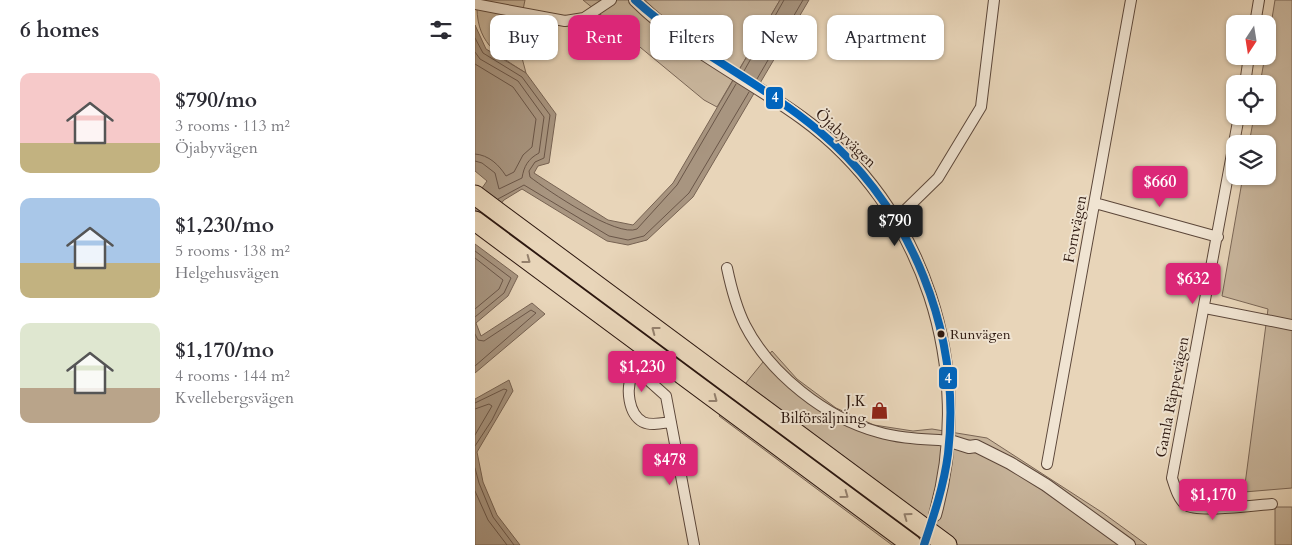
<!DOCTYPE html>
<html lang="en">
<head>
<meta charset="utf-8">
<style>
	body { margin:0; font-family:Cardo,serif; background:#f2f2f3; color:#2b2b33; height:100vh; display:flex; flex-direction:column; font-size:19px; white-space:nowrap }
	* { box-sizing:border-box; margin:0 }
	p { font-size:16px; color:#7c7c81 }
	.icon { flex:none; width:28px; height:28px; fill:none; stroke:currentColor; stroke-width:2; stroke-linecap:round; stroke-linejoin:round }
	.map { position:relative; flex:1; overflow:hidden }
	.drawer { display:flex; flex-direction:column; background:#fff; width:475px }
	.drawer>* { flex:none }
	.hud { position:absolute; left:15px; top:15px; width:475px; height:45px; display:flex; gap:10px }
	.needle { width:32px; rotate:192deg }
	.tools { position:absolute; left:751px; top:15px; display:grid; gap:10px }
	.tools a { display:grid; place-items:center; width:50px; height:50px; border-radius:10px; background:#fff; box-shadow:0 1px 4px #0004; font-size:25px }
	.price { position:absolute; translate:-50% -42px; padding:0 11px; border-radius:5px; background:#db2777; color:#fff; font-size:16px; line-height:32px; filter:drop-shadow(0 1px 2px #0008) }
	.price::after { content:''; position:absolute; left:50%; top:30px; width:15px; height:11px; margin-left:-8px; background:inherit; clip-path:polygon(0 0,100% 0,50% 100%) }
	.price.on { background:#222; color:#fff }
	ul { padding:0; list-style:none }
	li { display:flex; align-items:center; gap:15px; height:125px; padding:0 20px }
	li span { display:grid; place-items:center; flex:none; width:140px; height:100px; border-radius:10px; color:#555 }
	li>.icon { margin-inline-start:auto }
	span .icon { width:60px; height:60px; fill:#fffc; stroke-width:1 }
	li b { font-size:21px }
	h2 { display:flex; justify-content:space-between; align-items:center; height:60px; padding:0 20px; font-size:21px }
	.chip { padding:0 18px; border-radius:10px; background:#fff; box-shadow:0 1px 4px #0004; font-size:18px; line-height:45px }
	.chip.on { background:#db2777; color:#fff }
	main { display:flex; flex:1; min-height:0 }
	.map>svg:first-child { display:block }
	.green { fill:#c8b59c; stroke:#7a6656 }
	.water { fill:#a89580; stroke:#776353 }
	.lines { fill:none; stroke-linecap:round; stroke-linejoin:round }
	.shore { stroke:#6a5648; stroke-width:1 }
	.tertiary-tunnel { stroke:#c3af97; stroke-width:12; stroke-dasharray:12 6; stroke-linecap:butt }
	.minor-casing { stroke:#5c473a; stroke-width:12 }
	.tertiary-casing { stroke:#5c473a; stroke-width:14 }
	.motorway-casing { stroke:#2d1810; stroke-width:21 }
	.minor { stroke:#f0e4d2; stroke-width:10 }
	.tertiary { stroke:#f0e4d2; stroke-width:12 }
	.motorway { stroke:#e8d5b9; stroke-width:19 }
	.bus-1-casing { stroke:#f0e4d2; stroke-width:11 }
	.bus-1 { stroke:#0065bd; stroke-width:8 }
	.oneway { stroke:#94806d }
	.bus-dot { fill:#2d1810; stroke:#f0e4d2; stroke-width:2 }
	.labels { text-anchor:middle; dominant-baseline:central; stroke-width:4; stroke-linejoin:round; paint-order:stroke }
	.bus-label { font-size:14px; fill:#2d1810; stroke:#f0e4d2; text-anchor:start }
	.street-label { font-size:15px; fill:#2d1810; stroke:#f0e4d2 }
	.poi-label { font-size:15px; fill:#2d1810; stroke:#f0e4d2; text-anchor:end }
	.line-badge { stroke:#f0e4d2; stroke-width:2 }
	.badge-label { font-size:14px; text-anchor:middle; font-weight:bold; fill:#fff }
</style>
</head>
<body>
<main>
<section class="drawer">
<h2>6 homes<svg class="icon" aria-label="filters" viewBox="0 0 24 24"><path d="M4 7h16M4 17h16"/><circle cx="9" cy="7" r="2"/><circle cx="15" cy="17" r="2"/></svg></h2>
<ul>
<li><span style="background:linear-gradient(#f6c9c9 70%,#c2b280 0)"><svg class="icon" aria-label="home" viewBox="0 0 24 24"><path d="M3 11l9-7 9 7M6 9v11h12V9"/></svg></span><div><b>$790/mo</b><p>3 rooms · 113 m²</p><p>Öjabyvägen</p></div></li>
<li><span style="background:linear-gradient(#a9c7e8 65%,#c2b280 0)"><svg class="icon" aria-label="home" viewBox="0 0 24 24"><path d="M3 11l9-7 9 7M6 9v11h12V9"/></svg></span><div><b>$1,230/mo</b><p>5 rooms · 138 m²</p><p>Helgehusvägen</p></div></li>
<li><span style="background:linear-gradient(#dfe7d0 65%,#b9a48a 0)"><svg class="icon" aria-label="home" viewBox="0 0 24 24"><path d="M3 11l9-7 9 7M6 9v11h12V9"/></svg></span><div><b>$1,170/mo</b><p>4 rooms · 144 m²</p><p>Kvellebergsvägen</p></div></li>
</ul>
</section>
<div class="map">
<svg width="817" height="545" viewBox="0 0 817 545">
	<rect width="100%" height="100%" fill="#e8d5b9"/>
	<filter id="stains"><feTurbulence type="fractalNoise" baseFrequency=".004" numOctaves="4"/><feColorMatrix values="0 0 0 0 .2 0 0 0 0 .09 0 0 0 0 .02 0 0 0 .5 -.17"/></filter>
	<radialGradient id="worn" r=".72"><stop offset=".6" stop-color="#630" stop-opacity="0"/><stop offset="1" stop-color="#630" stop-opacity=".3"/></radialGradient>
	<path class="green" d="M2,0h48l-8,39 9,34c-30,-19 -51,-30 -49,-73z
		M108,0h197l-63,107 -13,-7z
		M800,0h17v488l-48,4 24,-183 -46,-13 21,-120h24v-32h-18l5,-28h13v-32h-7l5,-28h2l1,-13z
		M297,351l25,28 39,29 38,17 39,6 19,-2 55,9 116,75 44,32h-255l-173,-129z
		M800,507h17v38h-17z"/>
	<path class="water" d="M305,0h29l-116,197 -46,43 -19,5 -21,-4 -85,-52 -18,11 -29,34v-36l12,-17 -12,-10v-146l11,24 40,24 30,41 -7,49 -11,3 -4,7 74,47 25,5 40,-42z
		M0,244l43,32 -10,20 -32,27 5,13 51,-33 13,11 -70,59z
		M34,380l4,11 -36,61 6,30 14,33 23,30h-45v-146z"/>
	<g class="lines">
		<path class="shore" d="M0,38l8,15 39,24 28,38 -6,43 -9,4 -6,9 1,6c17,13 87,61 107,52l40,-44 59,-101
			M0,52l5,7 38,22 26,36 -5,36c-11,6 -15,13 -17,25l-23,11 -4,-16 -13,-10 -7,-2
			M0,64l38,23 23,32 -4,28 -9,8 -9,17 -8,4c-7,-11 -17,-21 -31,-22
			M269,71l40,-71
			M282,79l46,-79
			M23,199l26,-14 85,51 19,4 16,-4 45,-43 60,-101
			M0,251l36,27 -7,15 -29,24
			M0,258l28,22 -4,9 -24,20
			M0,334l3,6 6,1 47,-31 5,3 -61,53
			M0,403l29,-14 3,1 -15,30 -17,26
			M0,409l14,-5 3,2 -17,29
			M0,468l4,15 14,34 21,28
			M0,491l13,29 19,25"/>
		<path class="tertiary-tunnel" d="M449,545l11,-30"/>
		<defs>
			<path id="minor" d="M0,4l90,17 19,-3 27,-18
				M780,24l4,-24
				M770,84l4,-28
				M764,116l-67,362c3,9 6,21 14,27 12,8 70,0 86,-1
				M620,203l123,34
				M420,220l43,-42 43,-71 13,-107
				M252,268c4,19 9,39 18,57 25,49 81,93 133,107 23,7 48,7 72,9
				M730,308l87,17
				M196,422c-8,1 -20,4 -28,0 -15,-8 -17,-34 -11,-46l15,3 19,17 28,149
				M572,464l84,-464"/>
			<path id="tertiary" d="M160,0c48,48 112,78 167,118 123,89 174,252 133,397
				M475,441l19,6 7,-1 34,17 36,22 83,60"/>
			<path id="motorway" d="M0,195l472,350
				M0,221l437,324"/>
		</defs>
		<use href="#minor" class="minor-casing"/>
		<use href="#tertiary" class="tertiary-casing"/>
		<use href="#motorway" class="motorway-casing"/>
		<use href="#minor" class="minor"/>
		<use href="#tertiary" class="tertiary"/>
		<use href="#motorway" class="motorway"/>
		<defs>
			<path id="bus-1" d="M160,0c56,51 126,82 184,131 93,78 143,203 129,323 -4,31 -14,61 -24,91"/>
		</defs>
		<use href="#bus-1" class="bus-1-casing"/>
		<use href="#bus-1" class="bus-1"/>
	</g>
	<defs><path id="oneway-chevron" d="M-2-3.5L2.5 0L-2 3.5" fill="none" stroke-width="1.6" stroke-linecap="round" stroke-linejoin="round" transform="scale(1.25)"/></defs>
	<g class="oneway">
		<use href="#oneway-chevron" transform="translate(52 260) rotate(37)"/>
		<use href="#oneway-chevron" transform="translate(180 330) rotate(-143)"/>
		<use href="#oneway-chevron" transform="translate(239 399) rotate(37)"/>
		<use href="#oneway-chevron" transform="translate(370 495) rotate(36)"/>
		<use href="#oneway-chevron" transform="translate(432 516) rotate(-144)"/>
	</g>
	<defs>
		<symbol id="shop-bare" viewBox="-9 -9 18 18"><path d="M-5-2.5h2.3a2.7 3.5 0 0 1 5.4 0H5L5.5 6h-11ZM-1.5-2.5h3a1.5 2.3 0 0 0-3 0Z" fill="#8f2418" stroke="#f0e4d2" stroke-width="2.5" paint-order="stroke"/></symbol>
	</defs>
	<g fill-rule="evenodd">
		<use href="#shop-bare" x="392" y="398" width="25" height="25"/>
	</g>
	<circle class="bus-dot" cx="466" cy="334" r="4.5"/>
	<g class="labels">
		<g class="bus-label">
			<text x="475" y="334">Runvägen</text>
		</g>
		<g class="street-label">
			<text transform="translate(371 138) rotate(44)">Öjabyvägen</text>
			<text transform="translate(600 229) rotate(-79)">Fornvägen</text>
			<text transform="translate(697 397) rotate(-79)">Gamla Räppevägen</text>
		</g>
		<g class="poi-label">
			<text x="391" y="401">J.K<tspan x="391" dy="17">Bilförsäljning</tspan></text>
		</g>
	</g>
	<g class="line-badge">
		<rect x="290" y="86" width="19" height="24" rx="5" fill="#0065bd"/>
		<rect x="463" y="366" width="20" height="24" rx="5" fill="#0065bd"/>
	</g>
	<g class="badge-label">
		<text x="300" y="102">4</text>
		<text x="473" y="383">4</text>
	</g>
	<rect width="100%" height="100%" filter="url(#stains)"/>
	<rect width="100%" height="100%" fill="url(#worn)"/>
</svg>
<div class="tools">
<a><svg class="needle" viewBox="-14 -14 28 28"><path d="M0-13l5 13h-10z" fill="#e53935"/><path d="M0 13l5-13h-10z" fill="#7c7c81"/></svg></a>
<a><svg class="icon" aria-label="locate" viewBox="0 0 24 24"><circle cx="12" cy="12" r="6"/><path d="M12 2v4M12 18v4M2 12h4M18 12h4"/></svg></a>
<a><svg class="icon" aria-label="layers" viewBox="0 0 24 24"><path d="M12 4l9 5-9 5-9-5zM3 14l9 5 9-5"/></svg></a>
</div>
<b class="price" style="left:685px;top:208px">$660</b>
<b class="price on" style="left:420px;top:247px">$790</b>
<b class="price" style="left:718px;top:305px">$632</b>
<b class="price" style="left:167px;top:393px">$1,230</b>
<b class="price" style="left:195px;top:486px">$478</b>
<b class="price" style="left:738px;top:521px">$1,170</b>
<div class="hud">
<a class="chip">Buy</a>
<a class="chip on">Rent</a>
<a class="chip">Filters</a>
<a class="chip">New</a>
<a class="chip">Apartment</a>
</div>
</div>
</main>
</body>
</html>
